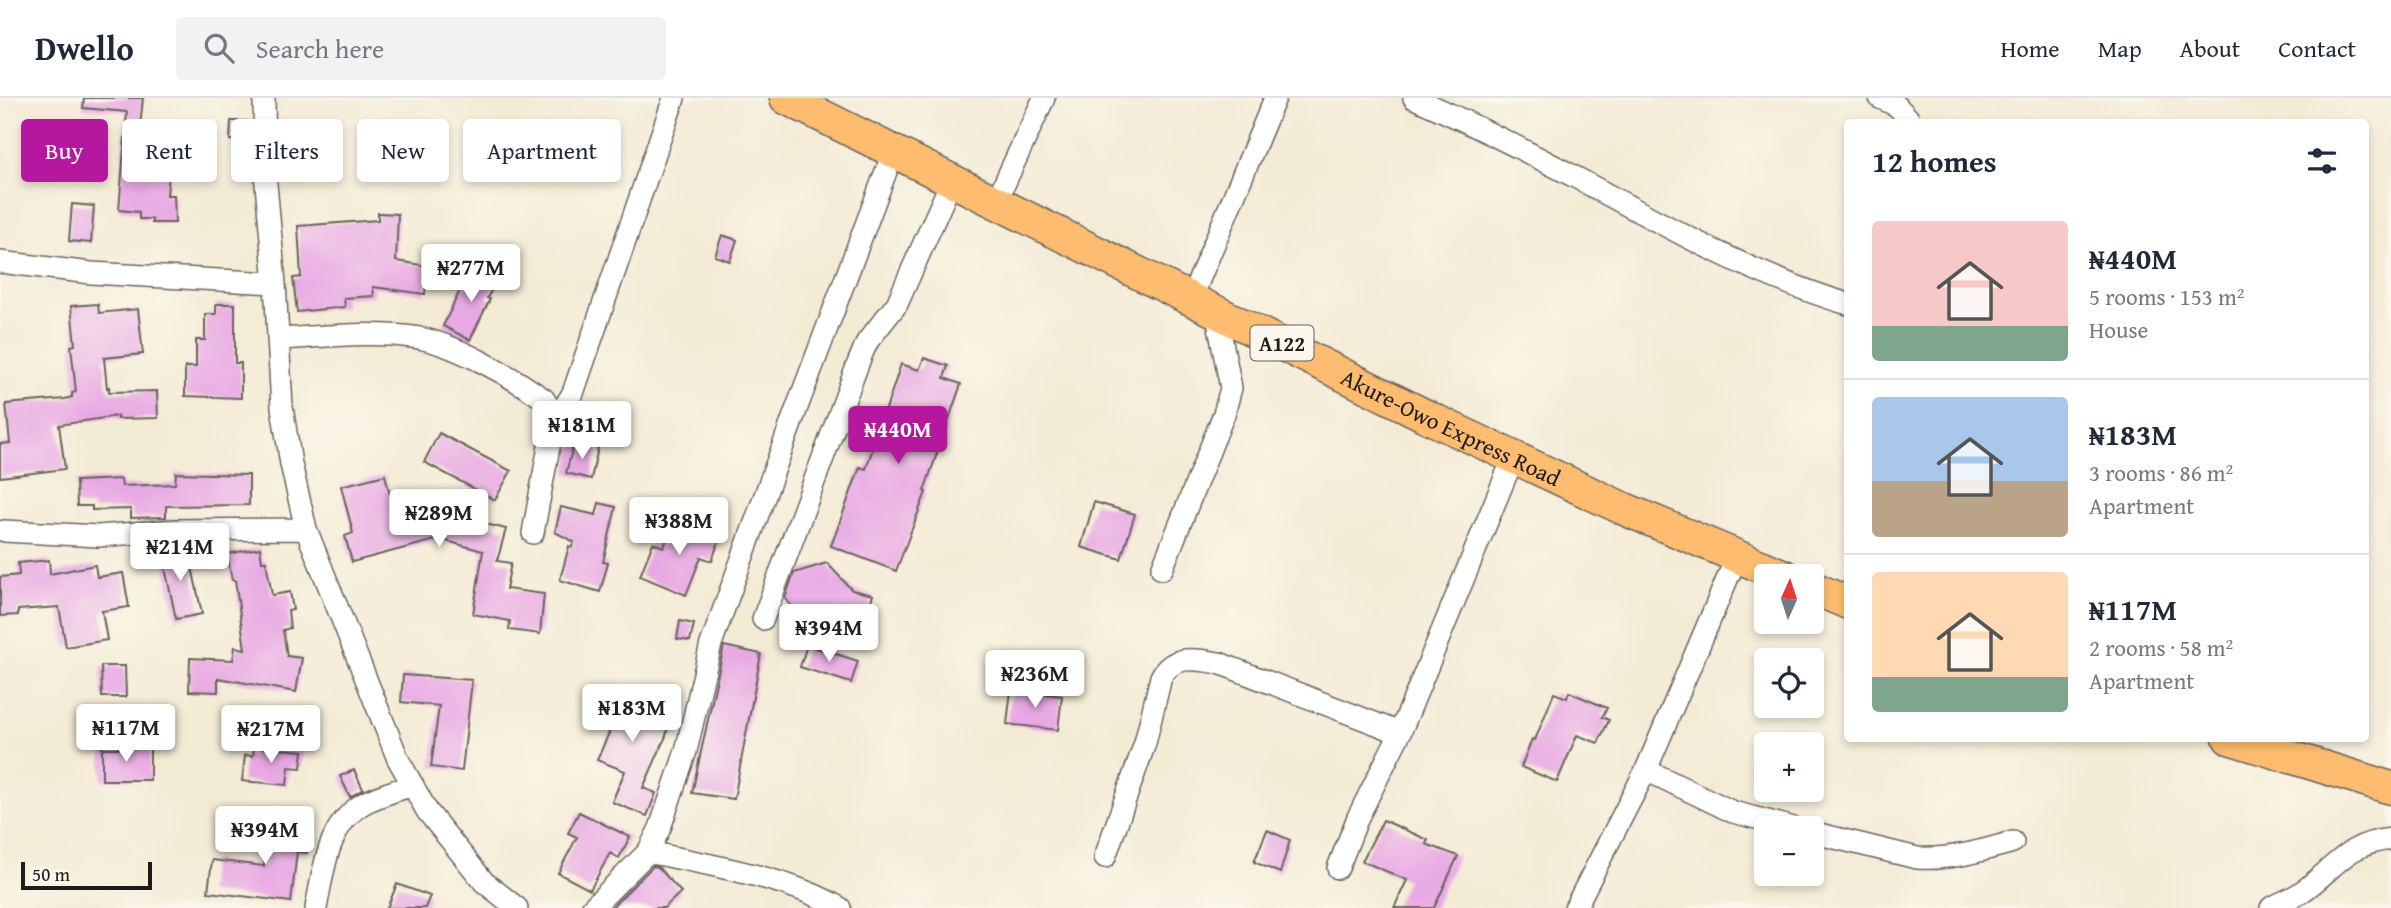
<!DOCTYPE html>
<html lang="en">
<head>
<meta charset="utf-8">
<style>
	body { margin:0; font-family:"Gentium Book Plus",serif; background:#f2f2f3; color:#1f2937; height:100vh; display:flex; flex-direction:column; font-size:26px; white-space:nowrap }
	* { box-sizing:border-box; margin:0 }
	p { font-size:23px; color:#747a83 }
	.icon { flex:none; width:38px; height:38px; fill:none; stroke:currentColor; stroke-width:2; stroke-linecap:round; stroke-linejoin:round }
	.map { position:relative; flex:1; overflow:hidden }
	.sheet { position:absolute; left:1844px; top:21px; width:525px; height:623px; display:flex; flex-direction:column; background:#fff; border-radius:7px; box-shadow:0 4px 10px #0003 }
	.sheet>* { flex:none }
	.guide { position:absolute; left:21px; top:21px; width:665px; height:63px; display:flex; gap:14px }
	.needle { width:46px; rotate:3deg }
	.fabs { position:absolute; left:1754px; top:466px; display:grid; gap:14px }
	.fabs a { display:grid; place-items:center; width:70px; height:70px; border-radius:7px; background:#fff; box-shadow:0 4px 10px #0003; font-size:35px }
	.scale { position:absolute; left:21px; bottom:18px; width:131px; box-sizing:border-box; padding-left:7px; border:4px solid #1c1c1c; border-top:0; font-size:19px; line-height:24px; white-space:nowrap; color:#1c1c1c; -webkit-text-stroke:5px #fbf7ec; paint-order:stroke }
	.price { position:absolute; translate:-50% -60px; padding:0 16px; border-radius:7px; background:#fff; color:#222; font-size:23px; line-height:46px; filter:drop-shadow(0 2px 4px #0008) }
	.price::after { content:''; position:absolute; left:50%; top:42px; width:21px; height:16px; margin-left:-10px; background:inherit; clip-path:polygon(0 0,100% 0,50% 100%) }
	.price.selected { background:#b5179e; color:#fff }
	ul { padding:0; list-style:none }
	li { display:flex; align-items:center; gap:21px; height:175px; padding:0 28px }
	li+li { border-top:2px solid #e0e1e3 }
	li span { display:grid; place-items:center; flex:none; width:196px; height:140px; border-radius:7px; color:#555 }
	li>.icon { margin-inline-start:auto }
	span .icon { width:84px; height:84px; fill:#fffc; stroke-width:1 }
	li b { font-size:30px }
	h2 { display:flex; justify-content:space-between; align-items:center; height:84px; padding:0 28px; font-size:30px }
	.tag { padding:0 24px; border-radius:7px; background:#fff; box-shadow:0 4px 10px #0003; font-size:24px; line-height:63px }
	.tag.selected { background:#b5179e; color:#fff }
	header { display:flex; align-items:center; gap:42px; box-sizing:border-box; height:98px; padding:0 35px; background:#fff; border-bottom:2px solid #e0e1e3 }
	header strong { font-size:33px }
	nav { display:flex; gap:38px; margin-inline-start:auto; font-size:24px }
	.search { width:490px; height:63px; background:#f2f2f3; display:flex; align-items:center; gap:18px; box-sizing:border-box; padding:0 24px; border-radius:7px; color:#747a83; font-size:26px }
	.map>svg:first-child { display:block }
	.building { fill:#e8a8e3 }
	.lines { fill:none; stroke-linecap:round; stroke-linejoin:round }
	.minor-casing { stroke:#68645d; stroke-width:24 }
	.highway-casing { stroke:#68645d; stroke-width:35 }
	.minor { stroke:#fff; stroke-width:21 }
	.highway { stroke:#fdbc70; stroke-width:32 }
	.labels { text-anchor:middle; dominant-baseline:central; stroke-width:7; stroke-linejoin:round; paint-order:stroke }
	.shield { fill:#fbf7ec; stroke:#5f5e5a; stroke-width:2 }
	.shield-label { font-size:21px; font-weight:bold; fill:#1c1c1c }
	.street-label { font-size:23px; fill:#1c1c1c; stroke:#fbf7ec }
</style>
</head>
<body>
<header>
<strong>Dwello</strong>
<div class="search"><svg class="icon" aria-label="search" viewBox="0 0 24 24"><circle cx="10" cy="10" r="6"/><path d="M15 15l6 6"/></svg>Search here</div>
<nav><a>Home</a><a>Map</a><a>About</a><a>Contact</a></nav>
</header>
<div class="map">
<svg width="2391" height="810" viewBox="0 0 2391 810">
	<rect width="100%" height="100%" fill="#fbf7ec"/>
	<filter id="ink" filterUnits="userSpaceOnUse"><feTurbulence type="fractalNoise" baseFrequency=".0143" numOctaves="2"/><feDisplacementMap in="SourceGraphic" scale="14" xChannelSelector="R" yChannelSelector="G"/><feConvolveMatrix kernelMatrix="1 2 1 2 8 2 1 2 1" color-interpolation-filters="sRGB"/></filter>
	<filter id="wash" filterUnits="userSpaceOnUse"><feTurbulence type="fractalNoise" baseFrequency=".00686" numOctaves="4" result="noise"/><feDisplacementMap in="SourceGraphic" scale="28" xChannelSelector="R" yChannelSelector="G"/><feGaussianBlur stdDeviation="1.57" result="paint"/><feColorMatrix in="noise" values="0 0 0 0 0 0 0 0 0 0 0 0 0 0 0 0 0 1.4 0 .05"/><feComposite in="paint" operator="in"/></filter>
	<g filter="url(#wash)">
		<rect width="100%" height="100%" fill="#f4ebd5"/>
		<g id="blocks">
			<path class="building" d="M84,0h59l-4,39 33,3 -5,55h7l1,28h-23v-4h-13v-7l-20,-2 8,-98 -44,-4z
				M231,23h17v19h-18z
				M59,40l25,1 -2,33 -24,-2z
				M72,106l22,2 -3,37 -22,-2z
				M378,115l20,1 -2,47 32,5 -3,28 -52,-7 1,9 -30,2 1,9 -48,5 -4,-34 8,-1 -3,-51 80,-6z
				M722,137l15,5 -7,21 -15,-5z
				M479,167l20,12 -12,21 3,1 -20,41 -27,-14 19,-40 4,2z
				M98,206l1,9 39,-4 5,45 -39,4 3,30 2,-1v5l48,-1 1,27 -41,1v-3l-58,9 6,44 -65,8v-33l10,-1 -4,-39 59,-5 7,-2v-4l4,-1 -5,-46 4,-1 -4,-39z
				M216,206h19v59h6v35l-56,-2v-29h11v-27h9v-26h11z
				M924,260l24,8 -4,12 17,6 -37,107 2,1 -30,79 -65,-25 29,-79 6,2 35,-105 18,6z
				M439,335l72,38 -16,29 -71,-38z
				M574,344l24,6 -7,31 -25,-6z
				M176,375l73,2v30l-83,1v11l-35,1v-9l-39,1v-4h-15l-1,-25 45,-2 1,7 53,-2z
				M385,377l12,47 40,-10 69,17 -9,32 14,2 -5,26 38,5 -4,40 -31,-4 1,-9 -37,-7 10,-63 -44,-12 -87,23 -7,-26 8,-3 -12,-47z
				M1094,404l41,12 -14,45 -40,-12z
				M599,405l17,4 -13,55 5,1 -8,29 -40,-12 9,-34 3,1 2,-5 -19,-10 6,-25 35,8z
				M674,422l46,17 -8,24 -11,-4 -15,38 -46,-19 13,-33 11,4z
				M176,445l6,26 10,-2 10,47 -26,5 -12,-56h-3l-4,-16z
				M260,450l2,13h4l6,34 18,-3 3,18 -5,1 2,17 -7,2 4,26 15,2 -6,34 -78,-14v14l-29,-1 1,-33 43,2 2,-13 10,2 -10,-69h-3l-5,-26z
				M49,462l1,14 45,-9 2,12 26,-4 6,34 -27,4 5,29 -41,7 -7,-40 -41,3v5l-18,1v-39l19,-2 -1,-12z
				M827,465l25,27 21,5 -11,31 -19,-6 -33,9 -25,-31 9,-25z
				M680,523l14,3 -4,17 -13,-2z
				M807,547l51,16 -7,22 -51,-16z
				M724,548l37,8 -27,145 -42,-6z
				M101,568h24l1,31h-24z
				M403,577l69,5 -10,91 -31,-4 8,-61 -38,-4z
				M1011,592l51,6 -4,34 -51,-6z
				M1569,594l38,16 -5,9 7,3 -11,23 -21,-8 -20,47 -36,-15 11,-28 3,1 19,-47 13,5z
				M594,595l44,9 1,-4 33,7 -6,31 -23,52 13,5 -9,23 -35,-14 13,-31 -28,-11 16,-36 -24,-5z
				M254,649l49,4 -2,17 -12,-1 -2,18 -45,-4 3,-26 8,1z
				M102,650h48v32h-48z
				M354,672l9,19 -13,8 -10,-21z
				M579,714l51,25 -11,21 -9,-5 -20,37 -32,-17 19,-36 -9,-4z
				M268,722l41,3 -2,30 -10,-1 -6,50 -83,-10 4,-32 52,6z
				M1383,722l45,20 -2,4 32,12 -24,52h-40l13,-28 -45,-19z
				M1267,732l23,10 -10,33 -26,-11z
				M653,768l5,1 23,25 -17,16h-53z
				M397,786l33,12 -5,12h-38z"/>
		</g>
	</g>
	<g filter="url(#ink)">
		<use href="#blocks" fill-opacity="0" stroke="#68645d" stroke-width="2"/>
		<g class="lines">
			<defs>
				<path id="minor" d="M264,0l1,75 10,110 7,124 9,57 15,65 92,230 29,52 57,71 33,26
					M1414,0c55,24 110,52 163,80 87,47 176,98 271,126
					M1880,0l17,8 11,12v4
					M995,106l49,-106
					M0,164l91,11 184,10
					M1191,201l84,-201
					M279,241c43,-2 91,-8 134,-2 39,5 98,39 131,62l5,8 4,18 -20,108
					M553,327l20,-32 101,-295
					M4,433l94,5 77,-6 131,-1
					M1162,471l62,-155 7,-26 -15,-77
					M763,521l96,-258 8,-19 30,-38 54,-122
					M1646,672l87,42 61,16
					M1811,734l106,26c33,2 64,-7 96,-16
					M648,754c57,12 143,26 192,56
					M1105,759l40,-114 16,-66c12,-23 36,-18 58,-14l181,70
					M1338,770l20,-51 42,-84 114,-277
					M316,810c8,-39 11,-85 50,-106 14,-7 31,-12 47,-17
					M592,810l56,-56 12,-24 26,-77 25,-107 85,-234 97,-257
					M1575,810l71,-138 91,-214
					M2271,810c9,-5 20,-9 29,-15 36,-24 43,-49 91,-54"/>
				<g id="highway">
					<path id="s1" d="M786,0l644,320 192,90 162,68"/>
					<path d="M1811,489l37,16"/>
					<path d="M2229,640l162,50"/>
				</g>
			</defs>
			<use href="#minor" class="minor-casing"/>
			<use href="#highway" class="highway-casing"/>
			<use href="#minor" class="minor"/>
			<use href="#highway" class="highway"/>
		</g>
	</g>
	<g class="labels">
		<rect class="shield" x="1250.5" y="227.5" width="63" height="35" rx="5"/>
		<g class="shield-label">
			<text x="1282" y="245">A122</text>
		</g>
		<g class="street-label">
			<text stroke="none"><textPath href="#s1" startOffset="742">Akure-Owo Express Road</textPath></text>
		</g>
	</g>
</svg>
<div class="fabs">
<a><svg class="needle" viewBox="-14 -14 28 28"><path d="M0-13l5 13h-10z" fill="#e53935"/><path d="M0 13l5-13h-10z" fill="#747a83"/></svg></a>
<a><svg class="icon" aria-label="locate" viewBox="0 0 24 24"><circle cx="12" cy="12" r="6"/><path d="M12 2v4M12 18v4M2 12h4M18 12h4"/></svg></a>
<a>+</a>
<a>−</a>
</div>
<div class="scale">50 m</div>
<b class="price" style="left:471px;top:206px">₦277M</b>
<b class="price" style="left:582px;top:363px">₦181M</b>
<b class="price selected" style="left:898px;top:368px">₦440M</b>
<b class="price" style="left:439px;top:451px">₦289M</b>
<b class="price" style="left:679px;top:459px">₦388M</b>
<b class="price" style="left:180px;top:485px">₦214M</b>
<b class="price" style="left:829px;top:566px">₦394M</b>
<b class="price" style="left:1035px;top:612px">₦236M</b>
<b class="price" style="left:632px;top:646px">₦183M</b>
<b class="price" style="left:126px;top:666px">₦117M</b>
<b class="price" style="left:271px;top:667px">₦217M</b>
<b class="price" style="left:265px;top:768px">₦394M</b>
<div class="guide">
<a class="tag selected">Buy</a>
<a class="tag">Rent</a>
<a class="tag">Filters</a>
<a class="tag">New</a>
<a class="tag">Apartment</a>
</div>
<section class="sheet">
<h2>12 homes<svg class="icon" aria-label="filters" viewBox="0 0 24 24"><path d="M4 7h16M4 17h16"/><circle cx="9" cy="7" r="2"/><circle cx="15" cy="17" r="2"/></svg></h2>
<ul>
<li><span style="background:linear-gradient(#f6c9c9 75%,#7fa58c 0)"><svg class="icon" aria-label="home" viewBox="0 0 24 24"><path d="M3 11l9-7 9 7M6 9v11h12V9"/></svg></span><div><b>₦440M</b><p>5 rooms · 153 m²</p><p>House</p></div></li>
<li><span style="background:linear-gradient(#a9c7e8 60%,#b9a48a 0)"><svg class="icon" aria-label="home" viewBox="0 0 24 24"><path d="M3 11l9-7 9 7M6 9v11h12V9"/></svg></span><div><b>₦183M</b><p>3 rooms · 86 m²</p><p>Apartment</p></div></li>
<li><span style="background:linear-gradient(#ffd9b3 75%,#7fa58c 0)"><svg class="icon" aria-label="home" viewBox="0 0 24 24"><path d="M3 11l9-7 9 7M6 9v11h12V9"/></svg></span><div><b>₦117M</b><p>2 rooms · 58 m²</p><p>Apartment</p></div></li>
</ul>
</section>
</div>
</body>
</html>
